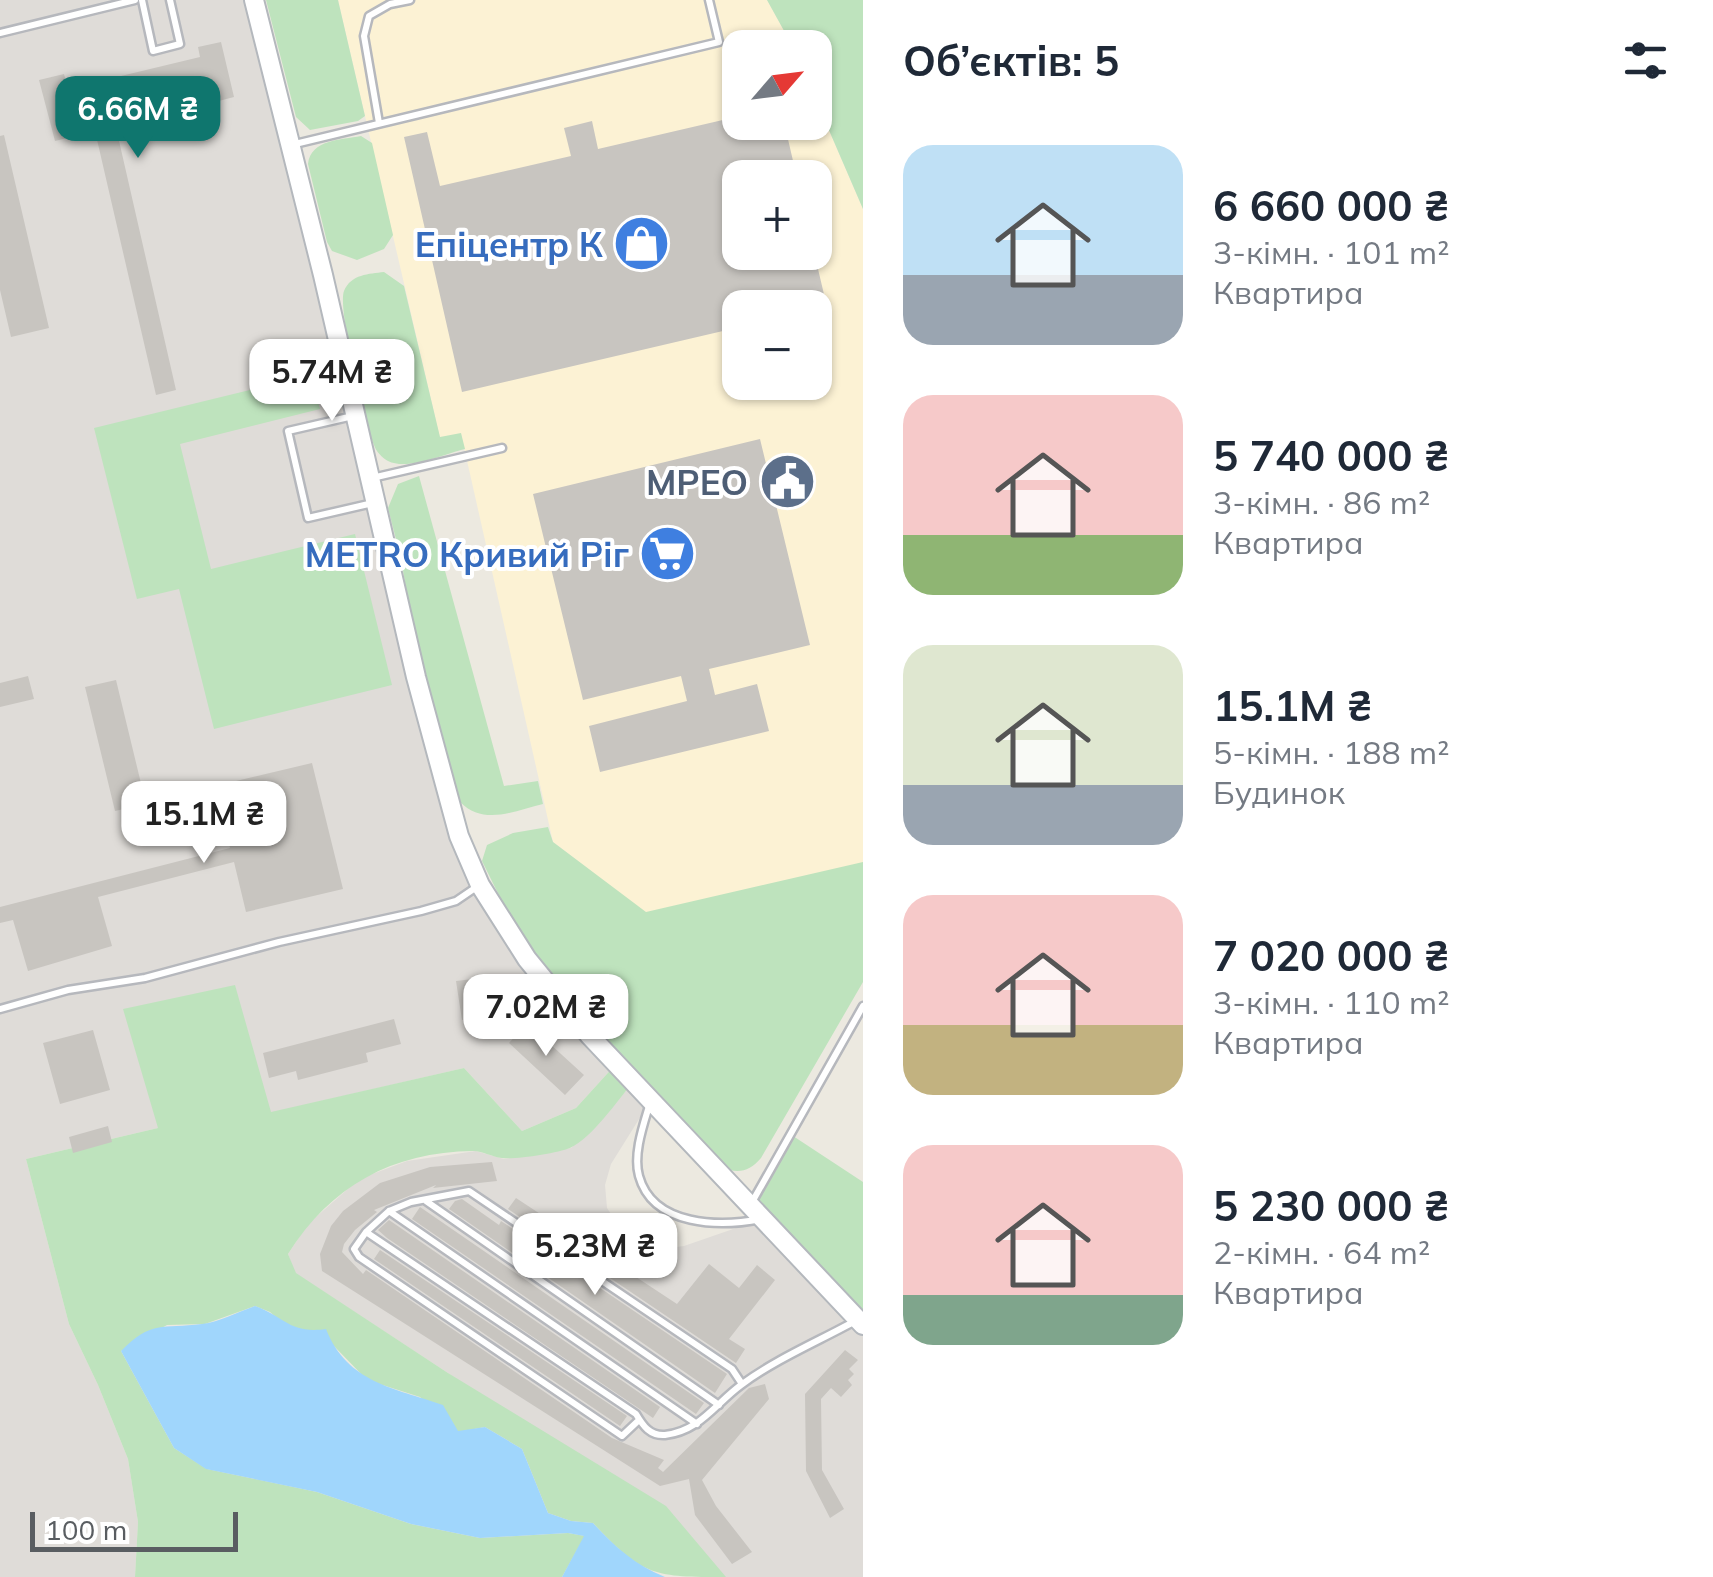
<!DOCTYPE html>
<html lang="uk">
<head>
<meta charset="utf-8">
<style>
	body { margin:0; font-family:Mulish,sans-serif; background:#f6f6f7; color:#1f2937; height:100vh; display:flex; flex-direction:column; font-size:38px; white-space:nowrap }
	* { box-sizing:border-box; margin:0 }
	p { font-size:32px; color:#747a83 }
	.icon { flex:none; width:55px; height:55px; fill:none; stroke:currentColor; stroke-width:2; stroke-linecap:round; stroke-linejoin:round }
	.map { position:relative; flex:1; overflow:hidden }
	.drawer { display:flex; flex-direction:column; background:#fff; width:850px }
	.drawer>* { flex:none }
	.needle { width:65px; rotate:62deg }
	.buttons { position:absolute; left:722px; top:30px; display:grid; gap:20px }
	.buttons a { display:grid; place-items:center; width:110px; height:110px; border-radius:20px; background:#fff; box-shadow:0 2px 8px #0004; font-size:50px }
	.scale { position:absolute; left:30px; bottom:25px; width:208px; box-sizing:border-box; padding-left:10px; border:5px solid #595d61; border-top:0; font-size:28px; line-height:35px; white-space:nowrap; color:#595d61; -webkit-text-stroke:8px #fff; paint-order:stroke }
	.price { position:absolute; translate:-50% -85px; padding:0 22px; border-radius:20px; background:#fff; color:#222; font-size:32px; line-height:65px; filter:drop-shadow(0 2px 5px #0008) }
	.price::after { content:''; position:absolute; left:50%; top:60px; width:30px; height:22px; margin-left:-15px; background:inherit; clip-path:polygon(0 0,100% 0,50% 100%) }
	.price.selected { background:#0f766e; color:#fff }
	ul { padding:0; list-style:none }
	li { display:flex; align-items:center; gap:30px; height:250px; padding:0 40px }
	li span { display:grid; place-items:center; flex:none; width:280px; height:200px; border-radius:30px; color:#555 }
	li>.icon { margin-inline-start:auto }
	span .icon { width:120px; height:120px; fill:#fffc; stroke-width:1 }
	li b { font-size:42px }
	h2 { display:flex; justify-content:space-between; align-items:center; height:120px; padding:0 40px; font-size:42px }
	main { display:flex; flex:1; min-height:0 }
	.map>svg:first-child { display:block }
	.commercial { fill:#fcf2d4; fill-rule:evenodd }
	.industrial { fill:#dfdcd8 }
	.green { fill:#bee3bd }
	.water { fill:#a0d6fc }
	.building { fill:#c8c5c0 }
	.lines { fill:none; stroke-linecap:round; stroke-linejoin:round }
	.service-casing { stroke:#b6b8bd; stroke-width:11 }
	.secondary-casing { stroke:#b4b8bd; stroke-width:22 }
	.service { stroke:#fff; stroke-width:6 }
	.secondary { stroke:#fff; stroke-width:18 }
	.labels { text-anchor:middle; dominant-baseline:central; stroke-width:8; stroke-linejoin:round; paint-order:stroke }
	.shop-label { font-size:35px; font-weight:bold; fill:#366cbe; stroke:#fff; text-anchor:end }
	.service-label { font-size:35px; font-weight:bold; fill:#4e5e75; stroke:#fff; text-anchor:end }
</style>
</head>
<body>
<main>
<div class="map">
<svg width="863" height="1577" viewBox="0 0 863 1577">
	<rect width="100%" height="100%" fill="#ece9e0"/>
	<path class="commercial" d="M338,0h429l26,47 -53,1v74h75v-35l8,14 -1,13 41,95v733l-56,94 -254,-194 -92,-408 -21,4zM740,178h75v74h-75zM740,308h75v74h-75z"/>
	<path class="industrial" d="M0,0h254l100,416 126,469 136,179 -40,44 -54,23 -58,-63 -194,45 -112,15 -132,31 43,165 29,61 30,74 10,63 -3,55h-135z
		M633,1082l18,18 -40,64 -6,21 2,23 14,21 20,17 20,3 23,-3 78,-27 101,106v252h-139l-276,-204 -153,-100 -7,-19 20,-30 51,-45 48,-18 69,-10 28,8 67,-11 31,-29z"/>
	<path class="green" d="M266,0h72l27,116 -7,5 -48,9 -14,-13z
		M767,0h96v209l-41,-95 1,-13 -8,-14v-39l-22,-1z
		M361,136l11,7 21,92 -9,14 -27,11 -25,-9 -5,-9 -19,-78c3,-25 33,-24 53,-28z
		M384,272l20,14 36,151 21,-4 4,16c-21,5 -57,22 -77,12 -3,-1 -10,-8 -11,-10 -11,-18 -40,-144 -33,-160 7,-17 25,-17 40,-19z
		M311,375l9,34 -140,35 31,125 144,-35 37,151 -178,44 -35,-140 -42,10 -43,-171z
		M419,476l85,310 34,-5 5,23c-29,7 -59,22 -83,-2l-47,-173 -12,-70 -13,-51 10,-24z
		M548,827l5,15 93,70 217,-50v120l-102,176c-11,13 -22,16 -38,10 -72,-78 -153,-155 -209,-246 -12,-19 -22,-41 -32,-61l5,-16 26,-12z
		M235,985l36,127 193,-44 58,63 54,-23 40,-44 17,18c-15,18 -41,56 -63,66 -12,5 -55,12 -68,10 -10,-1 -19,-7 -29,-7 -81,1 -142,35 -185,103l8,19 152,100 218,133 60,71c-71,0 -83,0 -133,-54l-22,-2 -23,-8 -26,-64 -37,-22 -27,5 -38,-35 -53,-17 -35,-36 -23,-13 -23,-5 -16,-14 -15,-6 -50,18 -38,1 -46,26 53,97 33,21 110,23 94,32 69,14 88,-5 17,3 -23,41h-427l3,-55 -10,-63 -30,-74 -29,-61 -43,-165 132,-31 -35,-119z
		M790,1134l73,48v143l-113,-120z"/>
	<path class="water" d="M255,1306c30,11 35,28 71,23 21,54 69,59 117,76l15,26 27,-4 37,22 26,64 23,8 22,2c22,24 42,42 72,54h-103l22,-41 -16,-3 -88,5 -69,-14 -94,-32 -111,-23 -32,-21 -53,-97c30,-31 41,-22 81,-27 17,-2 36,-12 53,-18z"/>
	<path class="building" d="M221,42l13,55 -23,6 -1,-7 -30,7 3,13 -66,16 59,258 -20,5 -61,-264 -40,10 -16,-61 25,-6 8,30 53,-12 -4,-16 79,-19 -2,-10z
		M740,116v6h44l13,56h-57v74h74l13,55 -12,3 -75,-2v19l-278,65 -58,-255 23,-5 13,54 131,-30 -7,-28 28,-7 6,28z
		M4,135l45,193 -38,9 -11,-47v-154z
		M760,439l50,206 -101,24 6,26 42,-11 12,47 -169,41 -11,-46 98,-25 -6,-25 -98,24 -50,-206z
		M28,676l6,23 -34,8v-24z
		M116,680l30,124 -31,7 -30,-124z
		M312,763l31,126 -97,23 -12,-50 -136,35 14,49 -84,25 -15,-51 -13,3v-16l230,-59 -15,-62z
		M481,978l6,38 -25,4 -6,-39z
		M394,1019l7,25 -35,9 2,9 -70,18 -2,-9 -27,7 -6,-25z
		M527,1023l57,52 -19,20 -56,-52z
		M93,1030l17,60 -50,14 -17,-61z
		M108,1126l4,16 -39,11 -4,-16z
		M492,1162l5,19 -64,7 3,-3 -62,25 3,2 -22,18 -11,14 -2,8 21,22 3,-4 246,168 52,22 -6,8 5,4 86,-84 16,-4 4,15 -67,81 14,26 36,46 -20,12 -37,-49 -6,-36 -29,7 -338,-215 -2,-17 11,-28 12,-15 37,-28 50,-16z
		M516,1198l161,106 32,-40 30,24 18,-23 18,15 -46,59 16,10 -9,14 -228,-154z
		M462,1199l37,26 2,-4 226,153 -12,19 -266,-184 6,-8z
		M420,1207l284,196 -8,11 -284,-195z
		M389,1220l271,187 -7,11 -266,-180 -9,-8z
		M380,1250l247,166 -7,10 -246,-167z
		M845,1350l13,10 -9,9 5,5 -6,6 4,5 -11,12 -10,-9 -10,11 1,71 22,39 -14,9 -24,-47 -1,-77z"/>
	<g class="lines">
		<defs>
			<path id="service" d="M142,0l11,51 27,-7 -10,-44
				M0,33l135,-33
				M379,123l-15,-87 5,-20 21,-12 20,-4
				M295,144l424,-102 -10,-42
				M353,416l-65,15 20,87 65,-15
				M372,478l130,-30
				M0,1009l68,-19 77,-12 134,-36 142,-31 35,-10 22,-15
				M649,1106c-6,20 -16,49 -10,70 14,51 82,51 122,43
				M426,1201l293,204
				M751,1204l112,-198
				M389,1211l308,213
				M366,1232l23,-21 22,-9 58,-11 263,178 10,15
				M639,1420l-17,16 -263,-179 -5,-8 12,-17 270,182c7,12 14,22 29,21 35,-4 50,-31 76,-50 35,-26 78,-44 116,-65"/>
			<path id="secondary" d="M254,0l69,275 93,402 43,159 21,49 47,74 63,77 273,289"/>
		</defs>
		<use href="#service" class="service-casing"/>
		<use href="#secondary" class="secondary-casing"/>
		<use href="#service" class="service"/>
		<use href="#secondary" class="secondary"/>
	</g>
	<defs>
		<symbol id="shop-disc" viewBox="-11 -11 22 22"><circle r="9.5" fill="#3f7fe0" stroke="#fff"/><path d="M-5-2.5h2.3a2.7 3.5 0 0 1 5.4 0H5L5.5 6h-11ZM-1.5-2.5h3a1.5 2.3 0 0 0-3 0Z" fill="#fff"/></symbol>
		<symbol id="civic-disc" viewBox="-11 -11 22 22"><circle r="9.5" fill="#5c6f8a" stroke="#fff"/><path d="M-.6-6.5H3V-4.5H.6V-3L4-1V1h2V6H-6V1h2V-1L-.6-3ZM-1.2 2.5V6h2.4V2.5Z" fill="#fff"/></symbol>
		<symbol id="supermarket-disc" viewBox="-11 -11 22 22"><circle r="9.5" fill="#3f7fe0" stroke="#fff"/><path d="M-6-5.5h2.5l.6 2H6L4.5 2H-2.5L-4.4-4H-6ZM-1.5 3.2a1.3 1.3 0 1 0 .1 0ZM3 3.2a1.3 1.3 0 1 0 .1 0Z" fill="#fff"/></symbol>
	</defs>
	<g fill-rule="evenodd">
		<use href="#shop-disc" x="610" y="212" width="63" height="63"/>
		<use href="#civic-disc" x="756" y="450" width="63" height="63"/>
		<use href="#supermarket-disc" x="636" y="522" width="63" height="63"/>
	</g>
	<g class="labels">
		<g class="shop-label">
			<text x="603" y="244">Епіцентр К</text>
			<text x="629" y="554">METRO Кривий Ріг</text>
		</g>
		<g class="service-label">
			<text x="748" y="482">МРЕО</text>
		</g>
	</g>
</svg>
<div class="buttons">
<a><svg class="needle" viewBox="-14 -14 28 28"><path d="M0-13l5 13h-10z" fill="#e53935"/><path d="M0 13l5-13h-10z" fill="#747a83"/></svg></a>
<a>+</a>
<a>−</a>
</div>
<div class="scale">100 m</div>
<b class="price selected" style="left:138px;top:161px">6.66M ₴</b>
<b class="price" style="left:332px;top:424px">5.74M ₴</b>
<b class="price" style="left:204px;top:866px">15.1M ₴</b>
<b class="price" style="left:546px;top:1059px">7.02M ₴</b>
<b class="price" style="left:595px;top:1298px">5.23M ₴</b>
</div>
<section class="drawer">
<h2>Об’єктів: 5<svg class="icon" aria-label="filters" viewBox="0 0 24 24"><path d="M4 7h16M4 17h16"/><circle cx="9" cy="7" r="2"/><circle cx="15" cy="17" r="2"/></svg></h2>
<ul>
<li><span style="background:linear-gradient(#bfe0f5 65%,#9aa5b1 0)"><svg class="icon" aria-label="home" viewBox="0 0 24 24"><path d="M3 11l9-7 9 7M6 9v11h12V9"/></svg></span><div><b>6 660 000 ₴</b><p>3-кімн. · 101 m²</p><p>Квартира</p></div></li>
<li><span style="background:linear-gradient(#f6c9c9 70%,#8fb573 0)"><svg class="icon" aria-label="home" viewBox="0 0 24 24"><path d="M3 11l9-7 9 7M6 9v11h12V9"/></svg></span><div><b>5 740 000 ₴</b><p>3-кімн. · 86 m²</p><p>Квартира</p></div></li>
<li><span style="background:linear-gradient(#dfe7d0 70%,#9aa5b1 0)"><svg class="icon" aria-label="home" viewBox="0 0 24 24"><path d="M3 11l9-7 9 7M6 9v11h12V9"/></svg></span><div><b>15.1M ₴</b><p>5-кімн. · 188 m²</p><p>Будинок</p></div></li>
<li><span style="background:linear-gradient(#f6c9c9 65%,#c2b280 0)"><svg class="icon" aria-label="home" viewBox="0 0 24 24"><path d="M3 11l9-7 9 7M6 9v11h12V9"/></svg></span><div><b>7 020 000 ₴</b><p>3-кімн. · 110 m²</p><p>Квартира</p></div></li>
<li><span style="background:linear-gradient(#f6c9c9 75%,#7fa58c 0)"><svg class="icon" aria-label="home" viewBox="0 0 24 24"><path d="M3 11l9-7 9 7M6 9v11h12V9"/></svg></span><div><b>5 230 000 ₴</b><p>2-кімн. · 64 m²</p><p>Квартира</p></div></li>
</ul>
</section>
</main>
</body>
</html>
